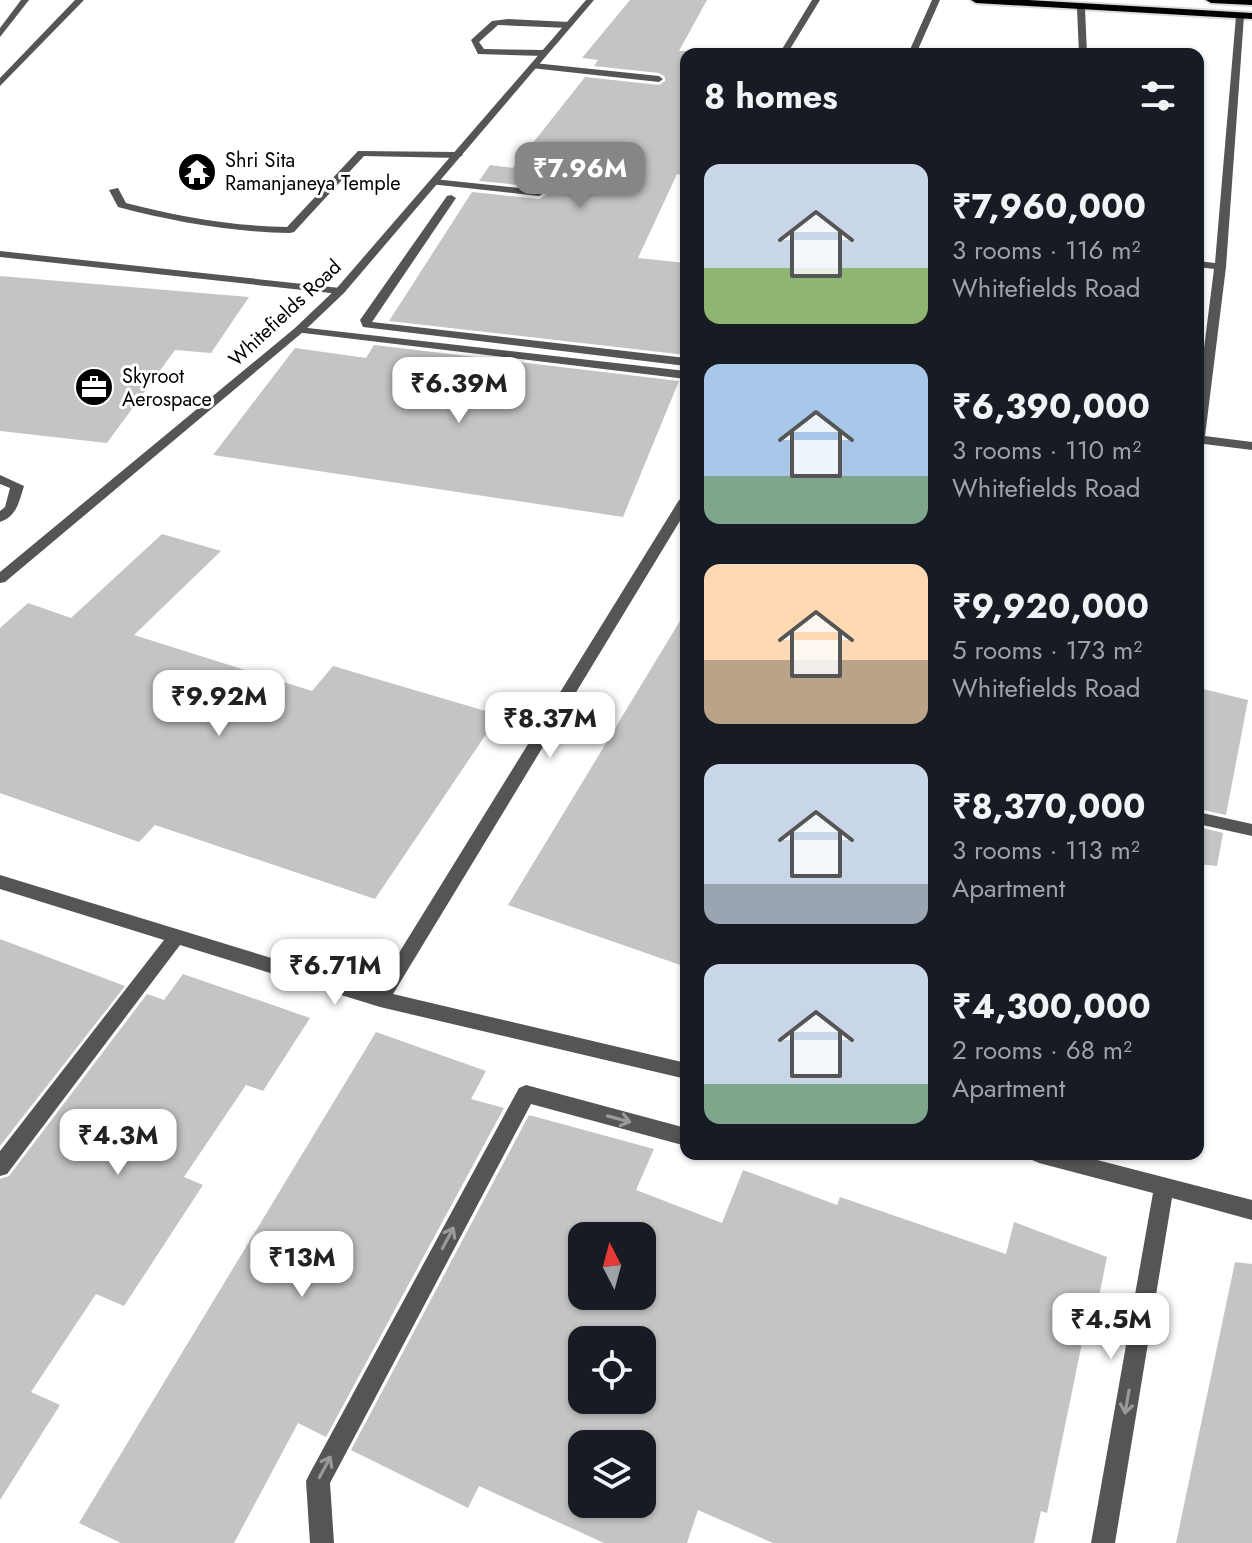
<!DOCTYPE html>
<html lang="en">
<head>
<meta charset="utf-8">
<style>
	body { margin:0; font-family:Jost,sans-serif; background:#242831; color:#f1f3f6; height:100vh; display:flex; flex-direction:column; font-size:30px; white-space:nowrap }
	* { box-sizing:border-box; margin:0 }
	p { font-size:26px; color:#9ea1a6 }
	.icon { flex:none; width:44px; height:44px; fill:none; stroke:currentColor; stroke-width:2; stroke-linecap:round; stroke-linejoin:round }
	.map { position:relative; flex:1; overflow:hidden }
	.details { position:absolute; left:680px; top:48px; width:524px; height:1112px; display:flex; flex-direction:column; background:#171b24; border-radius:16px; box-shadow:0 2px 6px #0004 }
	.details>* { flex:none }
	.needle { width:52px; rotate:354deg }
	.controls { position:absolute; left:568px; top:1222px; display:grid; gap:16px }
	.controls a { display:grid; place-items:center; width:88px; height:88px; border-radius:16px; background:#171b24; box-shadow:0 2px 6px #0004; font-size:40px }
	.price { position:absolute; translate:-50% -68px; padding:0 18px; border-radius:16px; background:#fff; color:#222; font-size:26px; line-height:52px; filter:drop-shadow(0 2px 4px #0008) }
	.price::after { content:''; position:absolute; left:50%; top:48px; width:24px; height:18px; margin-left:-12px; background:inherit; clip-path:polygon(0 0,100% 0,50% 100%) }
	.price.selected { background:#858687; color:#fff }
	ul { padding:0; list-style:none }
	li { display:flex; align-items:center; gap:24px; height:200px; padding:0 24px }
	li span { display:grid; place-items:center; flex:none; width:224px; height:160px; border-radius:16px; color:#555 }
	li>.icon { margin-inline-start:auto }
	span .icon { width:96px; height:96px; fill:#fffc; stroke-width:1 }
	li b { font-size:34px }
	h2 { display:flex; justify-content:space-between; align-items:center; height:96px; padding:0 24px; font-size:34px }
	.map>svg:first-child { display:block }
	.building { fill:#c4c4c4; fill-rule:evenodd }
	.lines { fill:none; stroke-linecap:round; stroke-linejoin:round }
	.primary-casing { stroke:#dbdbdb; stroke-width:4 }
	.service { fill:#555; fill-rule:evenodd }
	.minor { fill:#555; fill-rule:evenodd }
	.tertiary { fill:#555; fill-rule:evenodd }
	.primary { fill:#000; fill-rule:evenodd }
	.oneway { stroke:#999 }
	.labels { text-anchor:middle; dominant-baseline:central; stroke-width:6; stroke-linejoin:round; paint-order:stroke }
	.far-poi-label { font-size:20px; fill:#000; stroke:#fff; text-anchor:start }
	.far-street-label { font-size:20px; fill:#000; stroke:#fff }
</style>
</head>
<body>
<div class="map">
<svg width="1252" height="1543" viewBox="0 0 1252 1543">
	<rect width="100%" height="100%" fill="#fff"/>
	<path class="building" d="M630,0h77l-28,51h7v125l-9,-2 -39,84 48,5v92l-297,-34 83,-129 67,7 8,-5 -8,-7 -60,-6 11,-16 23,3 72,-91 74,8 6,-4v-4l-6,-4 -65,-7 4,-6 -16,-2z
		M0,276l249,21 -38,56 -36,-3 -68,93 -107,-12z
		M374,345l305,36 -56,136 -410,-62 82,-107 71,10z
		M162,534l59,17 -87,84 178,56 21,-25 166,49 -124,184 -220,-74 -16,17 -139,-49v-165l28,-25 43,15z
		M686,611v356l-178,-62z
		M1203,689l45,11 -22,115 -28,-6v-97z
		M1198,827l25,6 -6,33 -19,-2z
		M0,939l125,47 -125,160z
		M183,974l127,44 -47,73 -17,-6 -62,92 19,8 -79,121 -28,-12 -65,98 29,13 -60,95v-321l9,-3 138,-182 17,6z
		M376,1032l110,39 -15,28 33,9 -178,329 -28,-14 -64,120h-113l-42,-20z
		M529,1115l125,34 -18,41 86,33 21,-53 94,35 3,-8 166,57 8,-32 93,35 -12,59 -7,-2 -41,199 -6,-2 -7,32h-261l-75,-33 -11,33h-83l-125,-57 -11,22 -117,-58zM582,1236h60v60h-60zM582,1340h60v60h-60zM582,1444h60v60h-60z
		M1235,1262l17,2v279h-76z"/>
	<g class="lines">
		<defs>
			<path id="primary" d="M971,0h57l224,13v6l-276,-16z
				M1206,0h46v5l-41,-2z"/>
		</defs>
		<use href="#primary" class="primary-casing"/>
		<path class="service" d="M21,0h8l-29,37v-9z
			M932,0h8l-24,54h-8z
			M1081,6l4,2 2,46h-8l-2,-46z
			M508,19l61,3 4,3 -4,3 -71,-3 -19,17 5,7 60,1 4,3 -4,3 -66,-2 -7,-14 21,-19z
			M358,151l100,1 5,3 -5,3 -94,-2 -70,76 -4,1c-59,-1 -115,-11 -172,-26l-9,-17 9,-2 8,15c53,14 106,23 161,24z
			M1198,812l54,12v12l-54,-12z"/>
		<path class="minor" d="M75,0h9l-84,86v-8z
			M812,0h8l-33,54h-8z
			M1240,14l4,2 -18,251 -21,169 47,6v8l-48,-6 -6,5v-53l16,-127 -16,-2v-6l17,2 21,-247z
			M534,63l125,13 4,3 -4,3 -128,-14 -1,-2z
			M434,179l105,11 5,3 -5,3 -109,-12 -1,-2z
			M451,195l5,3 -84,124 314,36v8l-323,-39 -3,-7 87,-124z
			M0,251l340,37 6,3 -6,3 -340,-37z
			M299,327l387,44v8l-391,-47v-4z
			M0,475l24,11c-5,16 -7,30 -24,36v-11l5,-4 5,-19 -10,-4z
			M686,496v15l-293,483 293,69v16l-306,-72 -200,-62 -173,229 -7,2v-25l164,-211 -164,-51v-14l376,115 303,-490z
			M526,1085l160,43v18l-155,-42 -201,379 4,60h-24l-4,-62 4,-8 209,-385z
			M1029,1154h45l178,46v20l-80,-22 -57,345h-24l62,-350 -114,-30 -7,-3z"/>
		<path class="tertiary" d="M586,0h8l-250,293 -41,39 -298,250 -5,1v-11l295,-244 41,-39z"/>
		<use href="#primary" class="primary"/>
	</g>
	<defs><path id="oneway-shaft" d="M-6 0H5M1.5-3L5.5 0L1.5 3" fill="none" stroke-width="1.6" stroke-linecap="round" stroke-linejoin="round" transform="scale(2)"/></defs>
	<g class="oneway">
		<use href="#oneway-shaft" transform="translate(619 1119) rotate(15)"/>
		<use href="#oneway-shaft" transform="translate(448 1238) rotate(-62)"/>
		<use href="#oneway-shaft" transform="translate(1127 1402) rotate(100)"/>
		<use href="#oneway-shaft" transform="translate(325 1467) rotate(-62)"/>
	</g>
	<defs>
		<symbol id="temple-disc" viewBox="-11 -11 22 22"><circle r="9.5" fill="#000" stroke="#fff"/><path d="M0-6L5-2H3V0L6.5 2.5H4V6H1.5V3h-3V6H-4V2.5H-6.5L-3 0V-2H-5Z" fill="#fff"/></symbol>
		<symbol id="office-disc" viewBox="-11 -11 22 22"><circle r="9.5" fill="#000" stroke="#fff"/><path d="M-6-3h4V-5.5h4V-3h4V5H-6ZM-1-4.5V-3h2v-1.5ZM-6 0V1H6V0Z" fill="#fff"/></symbol>
	</defs>
	<g fill-rule="evenodd">
		<use href="#temple-disc" x="175" y="150" width="44" height="44"/>
		<use href="#office-disc" x="72" y="365" width="44" height="44"/>
	</g>
	<g class="labels">
		<g class="far-poi-label">
			<text x="225" y="160">Shri Sita<tspan x="225" dy="23">Ramanjaneya Temple</tspan></text>
			<text x="122" y="376">Skyroot<tspan x="122" dy="23">Aerospace</tspan></text>
		</g>
		<g class="far-street-label">
			<text transform="translate(285 313) rotate(-43)">Whitefields Road</text>
		</g>
	</g>
</svg>
<div class="controls">
<a><svg class="needle" viewBox="-14 -14 28 28"><path d="M0-13l5 13h-10z" fill="#e53935"/><path d="M0 13l5-13h-10z" fill="#9ea1a6"/></svg></a>
<a><svg class="icon" aria-label="locate" viewBox="0 0 24 24"><circle cx="12" cy="12" r="6"/><path d="M12 2v4M12 18v4M2 12h4M18 12h4"/></svg></a>
<a><svg class="icon" aria-label="layers" viewBox="0 0 24 24"><path d="M12 4l9 5-9 5-9-5zM3 14l9 5 9-5"/></svg></a>
</div>
<b class="price selected" style="left:580px;top:210px">₹7.96M</b>
<b class="price" style="left:459px;top:425px">₹6.39M</b>
<b class="price" style="left:219px;top:738px">₹9.92M</b>
<b class="price" style="left:550px;top:760px">₹8.37M</b>
<b class="price" style="left:335px;top:1007px">₹6.71M</b>
<b class="price" style="left:118px;top:1177px">₹4.3M</b>
<b class="price" style="left:302px;top:1299px">₹13M</b>
<b class="price" style="left:1111px;top:1361px">₹4.5M</b>
<section class="details">
<h2>8 homes<svg class="icon" aria-label="filters" viewBox="0 0 24 24"><path d="M4 7h16M4 17h16"/><circle cx="9" cy="7" r="2"/><circle cx="15" cy="17" r="2"/></svg></h2>
<ul>
<li><span style="background:linear-gradient(#c9d6e8 65%,#8fb573 0)"><svg class="icon" aria-label="home" viewBox="0 0 24 24"><path d="M3 11l9-7 9 7M6 9v11h12V9"/></svg></span><div><b>₹7,960,000</b><p>3 rooms · 116 m²</p><p>Whitefields Road</p></div></li>
<li><span style="background:linear-gradient(#a9c7e8 70%,#7fa58c 0)"><svg class="icon" aria-label="home" viewBox="0 0 24 24"><path d="M3 11l9-7 9 7M6 9v11h12V9"/></svg></span><div><b>₹6,390,000</b><p>3 rooms · 110 m²</p><p>Whitefields Road</p></div></li>
<li><span style="background:linear-gradient(#ffd9b3 60%,#b9a48a 0)"><svg class="icon" aria-label="home" viewBox="0 0 24 24"><path d="M3 11l9-7 9 7M6 9v11h12V9"/></svg></span><div><b>₹9,920,000</b><p>5 rooms · 173 m²</p><p>Whitefields Road</p></div></li>
<li><span style="background:linear-gradient(#c9d6e8 75%,#9aa5b1 0)"><svg class="icon" aria-label="home" viewBox="0 0 24 24"><path d="M3 11l9-7 9 7M6 9v11h12V9"/></svg></span><div><b>₹8,370,000</b><p>3 rooms · 113 m²</p><p>Apartment</p></div></li>
<li><span style="background:linear-gradient(#c9d6e8 75%,#7fa58c 0)"><svg class="icon" aria-label="home" viewBox="0 0 24 24"><path d="M3 11l9-7 9 7M6 9v11h12V9"/></svg></span><div><b>₹4,300,000</b><p>2 rooms · 68 m²</p><p>Apartment</p></div></li>
</ul>
</section>
</div>
</body>
</html>
